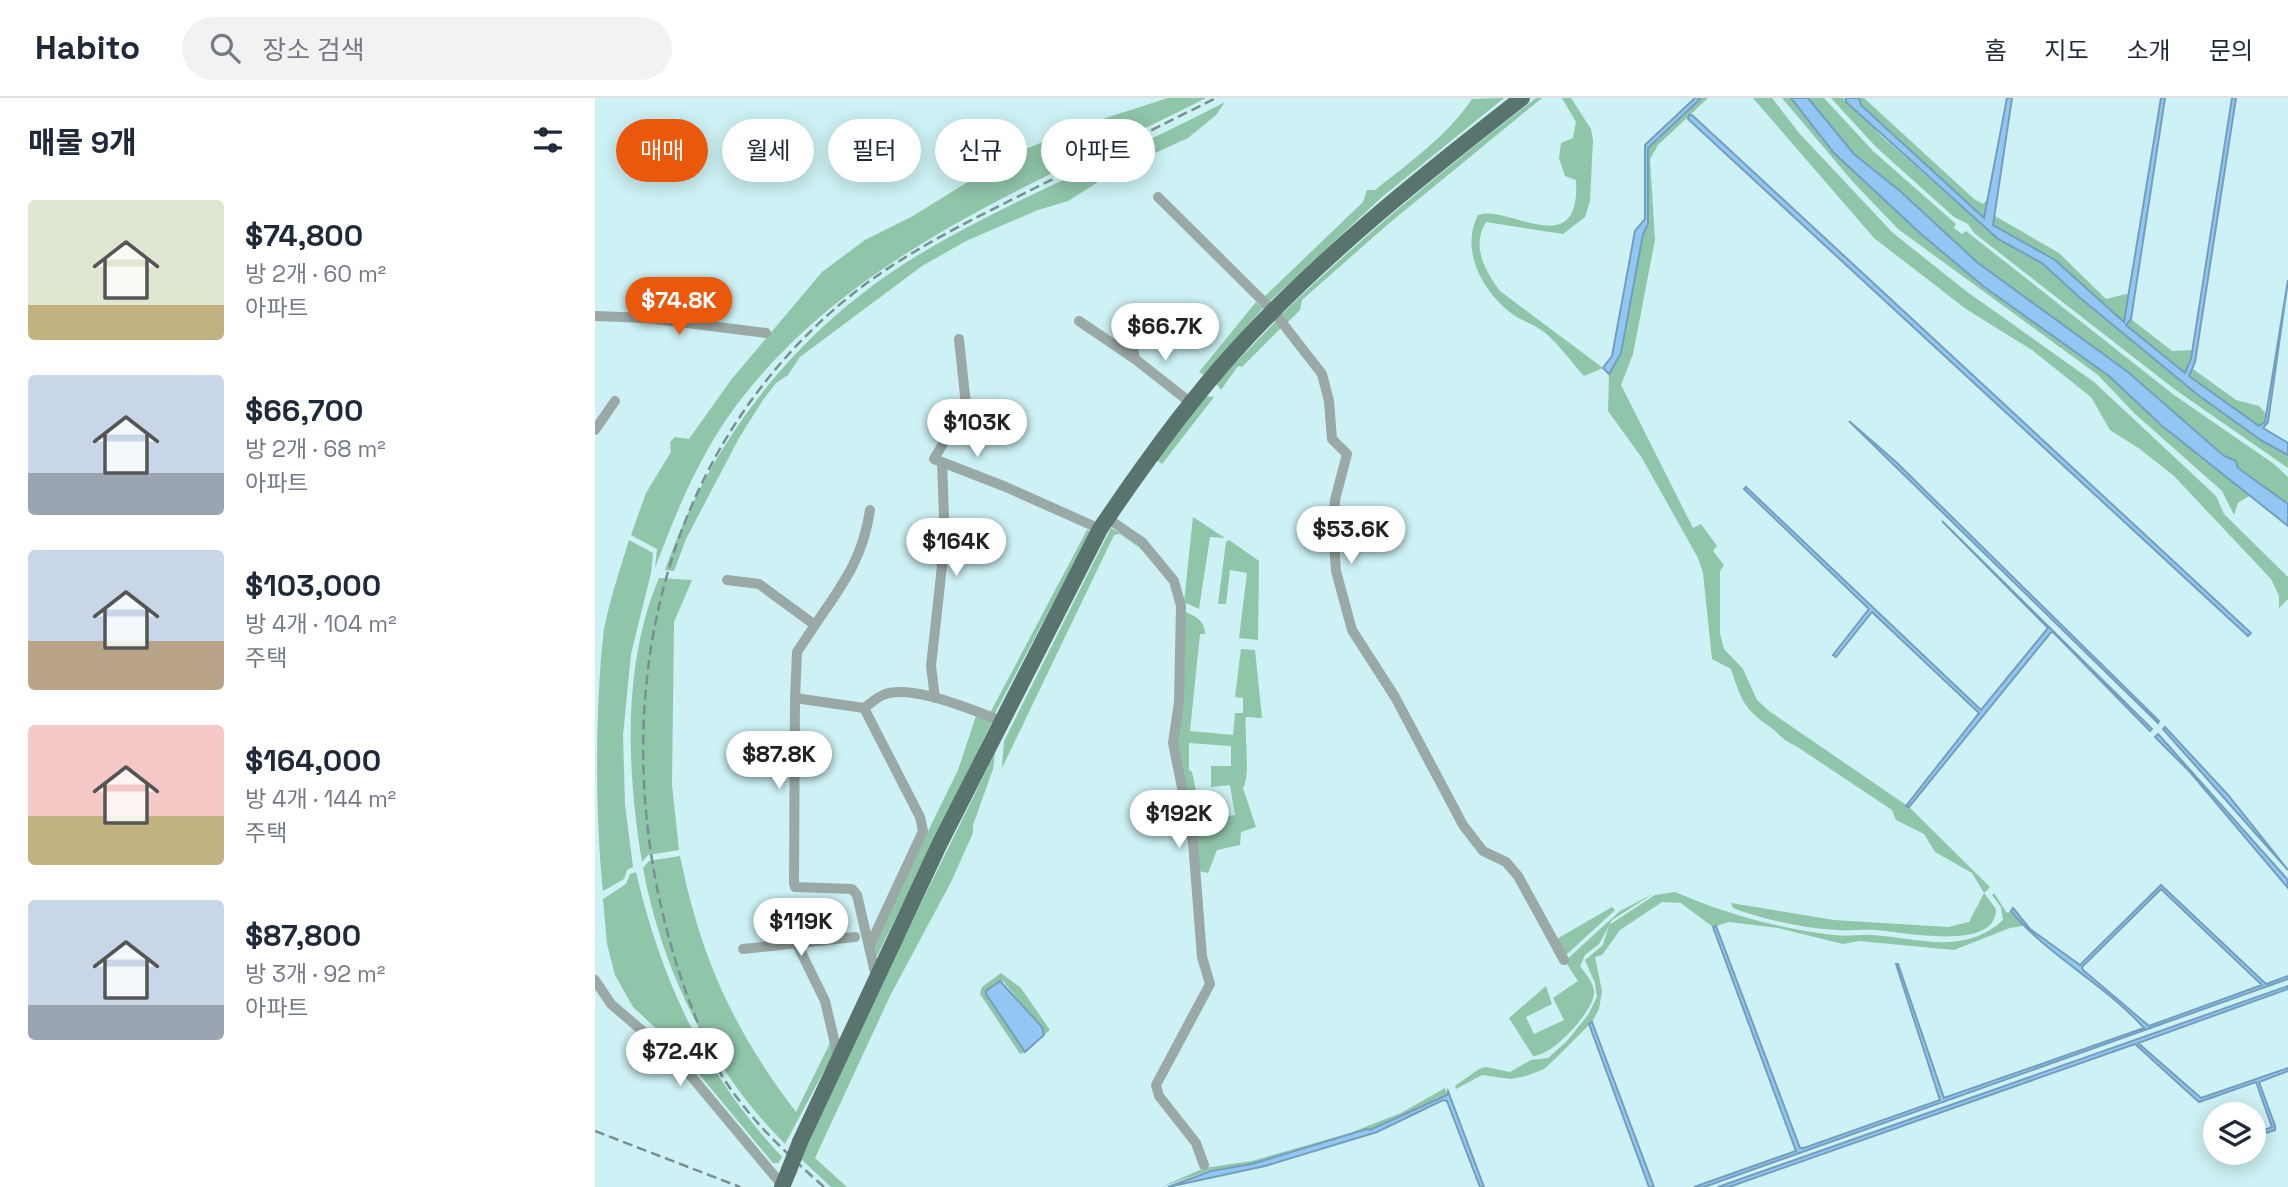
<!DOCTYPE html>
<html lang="ko">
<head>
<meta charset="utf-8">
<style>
	body { margin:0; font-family:"Space Grotesk","Noto Sans KR",sans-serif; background:#f2f2f3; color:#1f2937; height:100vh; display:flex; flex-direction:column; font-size:26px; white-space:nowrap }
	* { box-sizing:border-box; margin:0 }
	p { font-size:23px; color:#747a83 }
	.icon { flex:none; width:38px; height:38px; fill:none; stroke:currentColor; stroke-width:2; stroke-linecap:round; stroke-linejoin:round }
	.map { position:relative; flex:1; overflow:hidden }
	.drawer { display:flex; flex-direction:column; background:#fff; width:595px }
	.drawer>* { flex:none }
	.guide { position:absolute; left:21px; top:21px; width:665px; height:63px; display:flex; gap:14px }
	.buttons { position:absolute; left:1608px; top:1004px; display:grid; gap:14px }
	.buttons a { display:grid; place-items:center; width:63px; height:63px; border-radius:50%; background:#fff; box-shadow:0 4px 18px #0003; font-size:35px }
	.price { position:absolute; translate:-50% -60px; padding:0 16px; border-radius:24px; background:#fff; color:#222; font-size:23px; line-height:46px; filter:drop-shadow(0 2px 4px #0008) }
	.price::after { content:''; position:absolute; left:50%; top:42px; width:21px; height:16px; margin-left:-10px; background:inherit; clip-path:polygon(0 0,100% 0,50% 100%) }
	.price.on { background:#ea580c; color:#fff }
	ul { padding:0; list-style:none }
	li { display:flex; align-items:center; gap:21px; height:175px; padding:0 28px }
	li span { display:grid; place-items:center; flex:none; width:196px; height:140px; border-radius:7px; color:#555 }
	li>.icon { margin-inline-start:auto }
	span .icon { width:84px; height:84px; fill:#fffc; stroke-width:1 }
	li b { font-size:30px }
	h2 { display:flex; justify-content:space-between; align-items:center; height:84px; padding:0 28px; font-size:30px }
	.pill { padding:0 24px; border-radius:32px; background:#fff; box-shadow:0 4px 18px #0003; font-size:24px; line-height:63px }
	.pill.on { background:#ea580c; color:#fff }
	header { display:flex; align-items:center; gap:42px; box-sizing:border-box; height:98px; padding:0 35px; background:#fff; border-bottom:2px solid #e0e1e3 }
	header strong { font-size:33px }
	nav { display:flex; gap:38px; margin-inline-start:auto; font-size:24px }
	.search { width:490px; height:63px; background:#f2f2f3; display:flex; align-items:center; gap:18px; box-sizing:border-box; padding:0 24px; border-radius:38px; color:#747a83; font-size:26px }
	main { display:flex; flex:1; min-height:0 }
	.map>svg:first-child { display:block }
	.green { fill:#8fc5a9; fill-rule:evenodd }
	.water { fill:#92c7f3; stroke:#749ebd; stroke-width:2; fill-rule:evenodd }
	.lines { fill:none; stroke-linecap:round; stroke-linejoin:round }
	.street { stroke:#9ba9a6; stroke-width:10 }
	.primary { stroke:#59736e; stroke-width:16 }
	.rail { stroke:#789092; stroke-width:2.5; stroke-dasharray:10 5; stroke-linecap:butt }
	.primary-bridge { stroke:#59736e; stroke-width:16 }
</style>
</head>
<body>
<header>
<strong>Habito</strong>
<div class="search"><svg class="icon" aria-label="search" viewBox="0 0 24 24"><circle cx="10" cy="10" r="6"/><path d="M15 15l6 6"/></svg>장소 검색</div>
<nav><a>홈</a><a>지도</a><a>소개</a><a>문의</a></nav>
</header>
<main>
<section class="drawer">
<h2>매물 9개<svg class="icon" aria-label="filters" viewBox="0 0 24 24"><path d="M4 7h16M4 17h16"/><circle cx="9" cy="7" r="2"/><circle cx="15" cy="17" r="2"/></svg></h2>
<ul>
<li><span style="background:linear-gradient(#dfe7d0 75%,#c2b280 0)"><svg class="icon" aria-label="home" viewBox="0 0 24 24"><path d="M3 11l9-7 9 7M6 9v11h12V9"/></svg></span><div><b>$74,800</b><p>방 2개 · 60 m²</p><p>아파트</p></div></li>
<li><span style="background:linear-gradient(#c9d6e8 70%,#9aa5b1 0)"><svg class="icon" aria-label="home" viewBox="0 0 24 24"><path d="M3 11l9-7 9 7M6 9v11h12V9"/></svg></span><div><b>$66,700</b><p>방 2개 · 68 m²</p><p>아파트</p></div></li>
<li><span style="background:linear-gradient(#c9d6e8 65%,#b9a48a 0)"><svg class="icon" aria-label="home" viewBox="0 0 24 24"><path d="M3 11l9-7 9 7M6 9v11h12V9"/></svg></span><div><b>$103,000</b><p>방 4개 · 104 m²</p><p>주택</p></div></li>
<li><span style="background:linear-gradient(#f6c9c9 65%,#c2b280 0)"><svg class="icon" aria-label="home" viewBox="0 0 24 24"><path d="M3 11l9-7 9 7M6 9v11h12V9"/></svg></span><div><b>$164,000</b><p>방 4개 · 144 m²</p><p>주택</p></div></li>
<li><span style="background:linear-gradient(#c9d6e8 75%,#9aa5b1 0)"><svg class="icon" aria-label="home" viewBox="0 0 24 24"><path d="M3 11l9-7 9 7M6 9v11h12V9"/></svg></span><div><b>$87,800</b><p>방 3개 · 92 m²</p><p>아파트</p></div></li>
</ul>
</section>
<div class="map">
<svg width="1693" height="1089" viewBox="0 0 1693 1089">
	<rect width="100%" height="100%" fill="#cdf1f4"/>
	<path class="green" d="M573,0h38c-161,82 -345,150 -461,296 -42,52 -67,113 -90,174l2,-19 -26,-14 15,-42 25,-41 -1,-10 5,-5 14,2 42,-59 91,-108 43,-32 48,-24 98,-61 76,-31z
		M909,0l-122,99 -113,105 -5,-5 99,-95 4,-12h8c35,-28 72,-54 97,-91z
		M941,0h6l-155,127 -85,75 -2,10 -14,14 -6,-8c80,-78 167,-149 256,-218z
		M967,0h9l20,31 2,11 -3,61 -5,16 -22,17 -77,-12c-15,24 -1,49 14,69l103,77 -19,8c-13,-14 -25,-32 -40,-44 -10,-8 -23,-11 -33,-19 -29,-22 -51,-64 -33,-98 29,-12 103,50 98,-35l-11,-4 -6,-18 2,-15 12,-5 3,-16z
		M1106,0h7l-50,47 -8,14 5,81 -22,114 -12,31 72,143 8,-4 16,22 -4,5 11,14 -4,6v63l4,15 19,20 14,31 12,11 140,96 81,80 -6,6 12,16c0,44 -96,22 -121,21 -12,-1 -25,1 -37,0 -31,-1 -77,-11 -105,-22l-2,-5 103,17 114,7 21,-5 15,-29 -12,-20 -37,-21 -11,-18 -28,-14 -4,-10 -96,-64c-15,-7 -15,-11 -26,-19 -27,-19 -29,-28 -39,-58l-19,-10 -9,-86 -5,-15 -56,-100 -34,-47 1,-37 8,-13 26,-127 5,-10v-76z
		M1158,0h19l27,35 94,100 73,58 128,91 122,114 8,18 64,63v22l-9,9v-12l-8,-17 -97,-103 -34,-27 -30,-19 -19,-33 -59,-47 -66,-41 -92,-71z
		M1187,0h9l130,136 62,52 126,90 52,49 88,71 -11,7 -4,12 -12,-24 -88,-78 -36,-38 -200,-146 -45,-47z
		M1213,0h16l49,53 83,73 -2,4 8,6 4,-3 208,164 100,69 14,13v26l-50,-35 -2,-7 -12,-5 -96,-84 -150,-109 -78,-72 -46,-37z
		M1236,0h12l6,4 31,33 118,104 44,24 37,34 119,98 64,46 26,14v13l-111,-77 -203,-158 -6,-9 -14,-7 -78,-70z
		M1264,0h5l110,101 9,5 6,-6 -5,20 -123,-114z
		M630,4l-9,13 -28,23 -33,15 -15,14 -42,15 -30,19 -30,9 -72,31 -44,25 -122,91 -12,18 -12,8 -13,17 -24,38 -53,101 -12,32 -9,-1c46,-132 135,-244 255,-316 97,-58 205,-99 305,-152z
		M1400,118l64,37 47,46 24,-6 -6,29 -69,-62 -62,-35z
		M661,204l7,6 -59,67 -5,-3z
		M1536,221l41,32 21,-1 -7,24 -60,-49z
		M682,222l5,7 -40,40 -4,-1 -17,24 -5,-7z
		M1598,271l43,31 23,6 8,9 -2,7 -6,4 -70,-50z
		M609,298l10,1 -52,67 -5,-4z
		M598,419l32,21 -15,-1 -11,72 -15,-7z
		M516,430l30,17 29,37 -30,-34 -20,-14 -6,1 -112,233 2,-27z
		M492,432l4,1 -97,184 -4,-2z
		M34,442l24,13 -2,20 -20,81 -8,81 2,70 8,62 -6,3 -3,9 -21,12c-8,-74 -8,-188 1,-262 6,-30 16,-60 25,-89z
		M634,442l30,21 -1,79 -19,-2 8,-65 -17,-3 -4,34h-8l8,-62z
		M64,480l33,2 -18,42 -2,163 7,65 -31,5 -6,7c-15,-91 -20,-197 17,-284z
		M588,513c12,5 22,9 22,23h-5l-10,97 43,4 2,-22h8v-15l-8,-1 6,-48 14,1 7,68 -16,-1c-2,21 5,58 -3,71l13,39 -15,5 -1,13 -23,5 -9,23 -9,-2 -24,-128zM594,645l42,3v20h-20v21l19,-2 5,30 -33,5 -10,-48 -3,-2z
		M381,618l17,4 -117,238 -4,-12 86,-176z
		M400,655l-2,16 -20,56v8l-22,49 -60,112 -76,164 32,29h-16l-30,-28 75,-164z
		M85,758c21,102 53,173 116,256l33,-67 2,-18 2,27 -48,90c-74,-74 -123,-173 -142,-276l6,-7z
		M41,774c25,108 69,203 146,285l-4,6h-5l-94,-113 -46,-43 -18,-32 -8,-31 -4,-45 23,-15 4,-10z
		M1080,794c51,22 105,37 159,43 13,2 25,-1 38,0 47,3 92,21 131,-15l-2,-13 -9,-12 2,-2 13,20 4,-2 12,15 -13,2 -56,22 -95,-9 -16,3 -65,-16 -49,-6 -16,5 -32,-24 -19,-1 -42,28 -18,25 -7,2 7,34 -3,18 -7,13 -38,38 -10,9 -18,7 -15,3 -29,-4 -26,14 -1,-3 24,-17 7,-2 24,5 21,-12 17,-2 18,-16 22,-27 9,-18 -2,-14 -10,-23 18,-15 6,-20 46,-30z
		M1058,796l-41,26 -13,24 -14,11 -5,11c5,7 13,16 14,25 2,18 -41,65 -61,65l-24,-38 37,-32 6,18 -26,13 8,17 30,-14 -11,-22 25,-17 -13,-20 55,-50z
		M1017,809l3,3 -51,47 -9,-17z
		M406,875l20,15 29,42 -6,5 -3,-8 -38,-46 -17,10 39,61 -5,2 -40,-60 2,-7z
		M850,990l2,7 -77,36 -118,33 -41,6 -50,17 43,-19 48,-7 98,-28 51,-20z"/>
	<path class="water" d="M1100,0h6l-53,50v76l-5,10 -22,119 -12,21 -6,-6 9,-12 23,-125 10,-12v-74z
		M1196,0h17l46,56 46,37 78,72 150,109 96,84 12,5 2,7 50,36v22l-127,-101 -52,-49 -126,-90 -62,-52 -87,-81z
		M1251,0h13l2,7 123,113 23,-120h5l-19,127 62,35 69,62 37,-224h4l-34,221 -5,6 59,48 6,-14 41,-261h4l-41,264 -6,14 70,50 6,-4 23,-142 -20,142 -5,6 25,15v12l-26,-14 -64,-46 -119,-98 -37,-34 -44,-24 -152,-137z
		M1094,17h3l559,518 -3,3 -560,-517z
		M1254,323l47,41 263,259 -1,2z
		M1151,389l235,223 67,-82 -106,-107 210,208 -2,2 -98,-100 -143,176 -3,-1 73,-93 -107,-101 -36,45 -3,-2 36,-46 -125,-120z
		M1570,629l63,68 60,75 -125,-141z
		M1563,636l130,146v8l-98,-116 -35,-35z
		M1566,787l105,99 22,-8v3l-584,208h-10l102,-36 -83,-224 3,-1 84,222h4l136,-48 -44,-136h2l46,134 200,-70c-39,-44 -96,-72 -133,-117l2,-3 17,21 50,36zM1566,791l101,96 -113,41 -66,-56 -1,-3z
		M405,883l42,46 2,8 -19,17 -39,-58v-3z
		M1693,888v3l-150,54 63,55 87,-30v3l-29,11 16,44v4l-21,7v-3l18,-7 -16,-45 -57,20 -64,-58 -406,143h-11z
		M997,924l62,165h-5l-60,-163z
		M853,993l36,96h-4l-33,-86 -4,-1 -66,32 -112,34 -97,21 43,-16 41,-7 115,-35 3,1 77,-35z"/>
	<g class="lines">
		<path class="street" d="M563,99l115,114 49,63 7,27 3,38 15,15 -12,46 -2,28 3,43 16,59 43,67 68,128 20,26 23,11 12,14 46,84
			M0,218l52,2 119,15
			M484,223l56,38
			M535,231l5,30 56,44
			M364,241l7,66 -32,54 72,28 94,42
			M0,332l20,-29
			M512,420l35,24 32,39 7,25 -2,96 -6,41 20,99 9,115 8,27 -54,101 3,11 37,47 8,22
			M132,482l32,4 56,41 -18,27 -2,46 69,10c6,-4 12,-10 19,-13 28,-12 91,16 119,26
			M220,527c27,-40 48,-66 55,-115
			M200,600l-1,186 1,3 57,2 5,6 19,82
			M340,600l-4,-32 11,-100 -4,-26 6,-23 -2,-55
			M269,610l56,109 3,14 -54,116
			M202,846l28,57 13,55
			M148,851l112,-12
			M0,882l16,24 70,60 101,121"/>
		<path class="primary" d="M205,1044l140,-299 160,-314c41,-61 85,-123 135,-178 85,-94 187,-175 287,-253
			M187,1089l7,-17"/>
		<path class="rail" d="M0,1033l145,56
			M229,1089c-38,-34 -75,-68 -102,-111 -127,-252 -109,-576 116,-770 58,-50 129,-84 197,-118 60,-30 121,-60 181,-90"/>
		<path class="primary-bridge" d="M194,1072l11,-28"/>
	</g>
</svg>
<div class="buttons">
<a><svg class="icon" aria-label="layers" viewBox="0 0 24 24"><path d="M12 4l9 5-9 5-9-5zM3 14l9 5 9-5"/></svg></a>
</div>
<b class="price on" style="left:84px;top:239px">$74.8K</b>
<b class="price" style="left:570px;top:265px">$66.7K</b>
<b class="price" style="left:382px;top:361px">$103K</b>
<b class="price" style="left:756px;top:468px">$53.6K</b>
<b class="price" style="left:361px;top:480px">$164K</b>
<b class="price" style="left:184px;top:693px">$87.8K</b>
<b class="price" style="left:584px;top:752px">$192K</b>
<b class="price" style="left:206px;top:860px">$119K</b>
<b class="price" style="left:85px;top:990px">$72.4K</b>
<div class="guide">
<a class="pill on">매매</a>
<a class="pill">월세</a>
<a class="pill">필터</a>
<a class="pill">신규</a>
<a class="pill">아파트</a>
</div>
</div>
</main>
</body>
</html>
